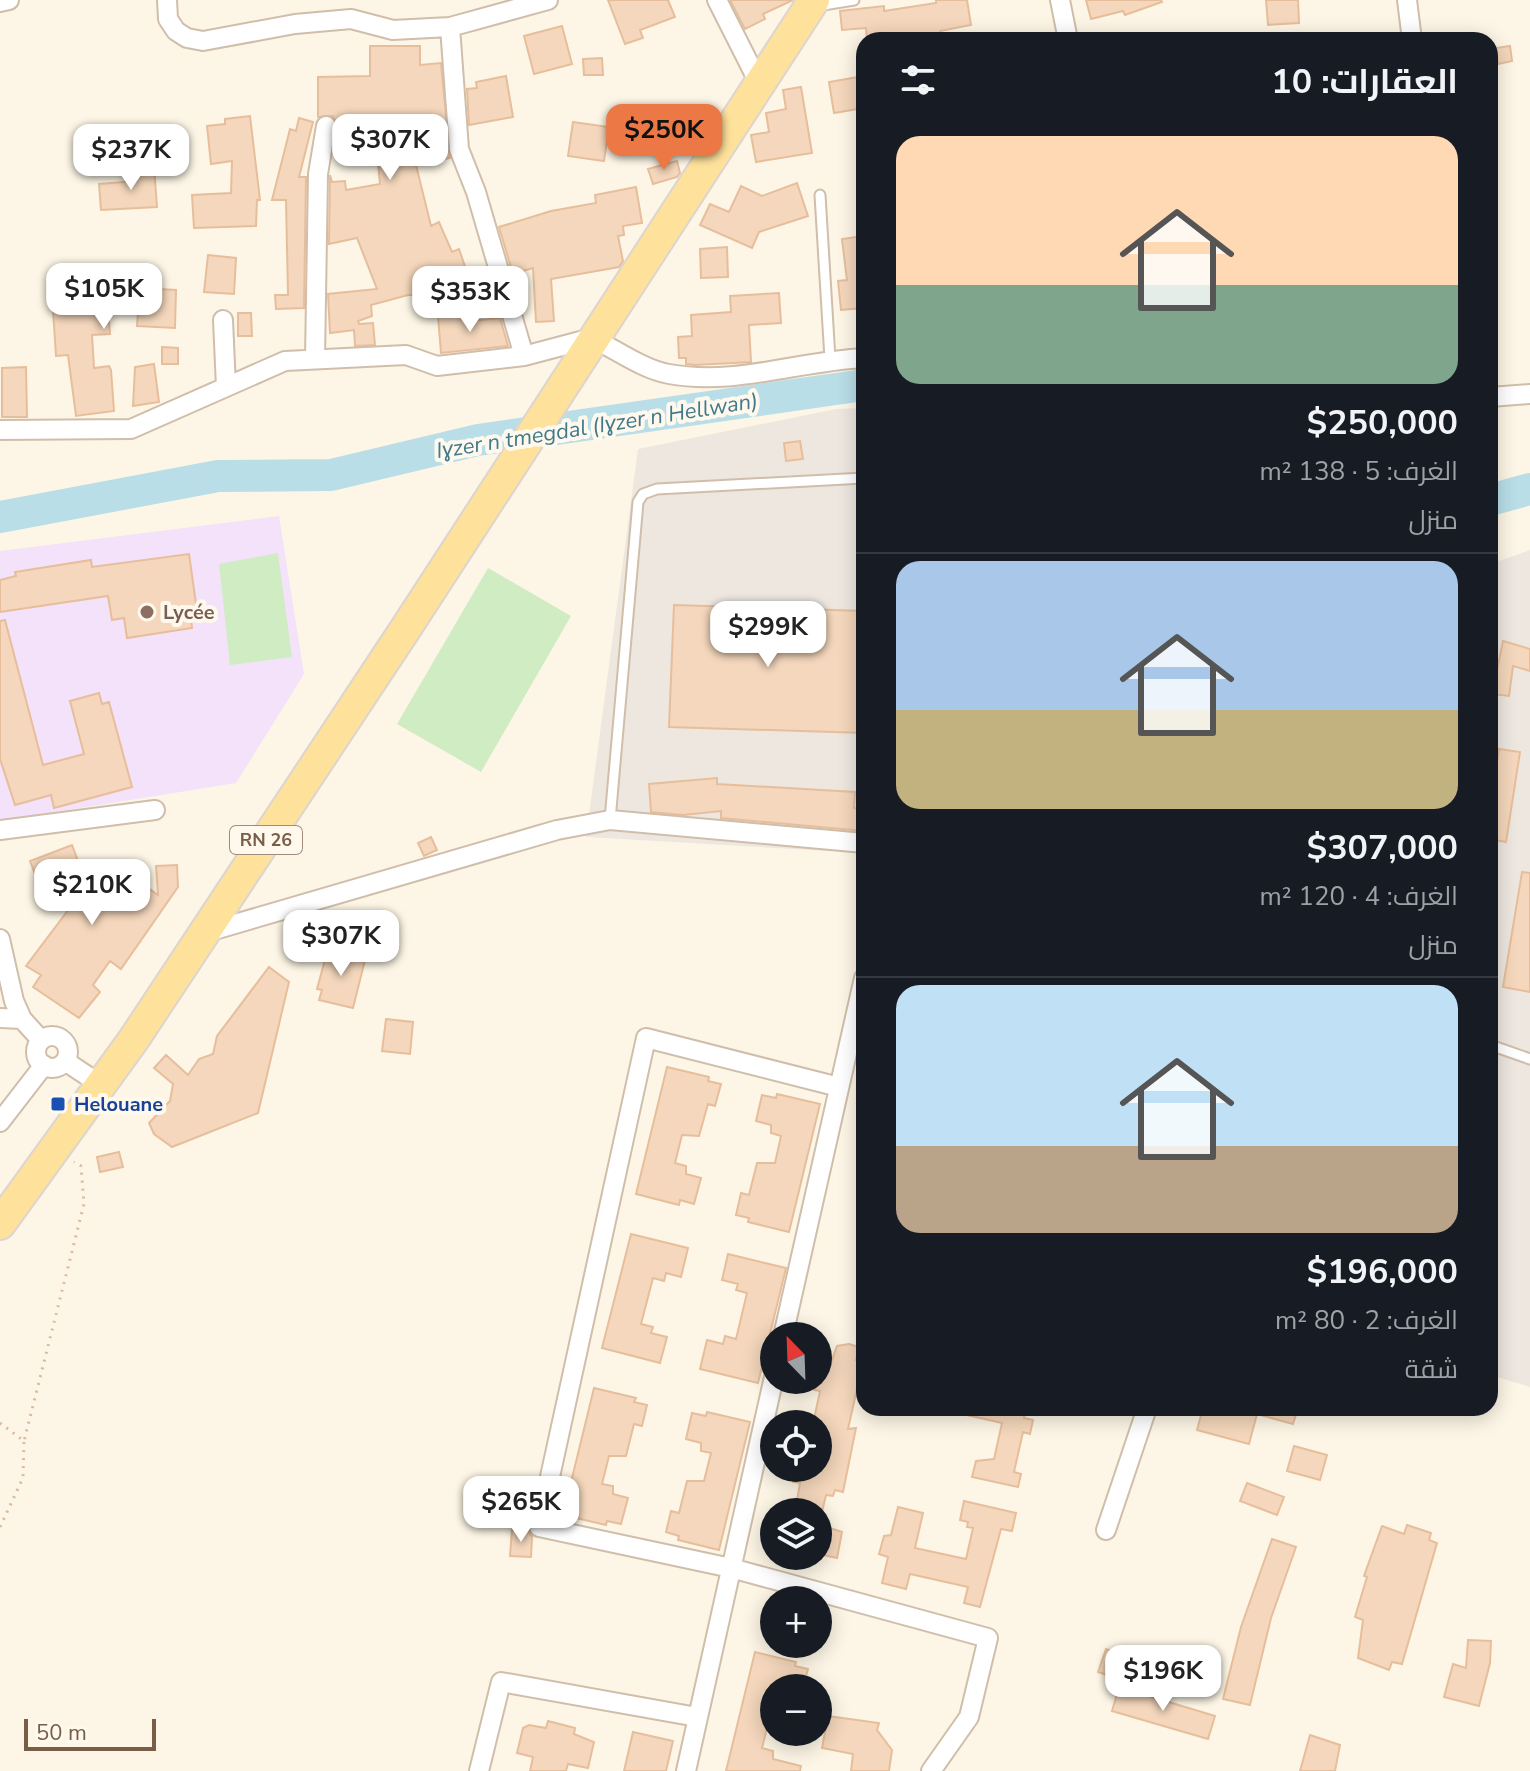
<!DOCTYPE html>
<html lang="ar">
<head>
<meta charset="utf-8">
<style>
	body { margin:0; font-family:"Nunito Sans",Cairo,sans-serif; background:#242831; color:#f1f3f6; direction:rtl; height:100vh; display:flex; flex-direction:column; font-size:30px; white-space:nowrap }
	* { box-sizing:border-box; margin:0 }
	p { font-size:26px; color:#9ea1a6 }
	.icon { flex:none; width:44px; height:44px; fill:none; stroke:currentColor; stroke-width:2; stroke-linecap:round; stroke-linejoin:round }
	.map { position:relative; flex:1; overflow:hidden; direction:ltr }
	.side { position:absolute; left:856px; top:32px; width:642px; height:1384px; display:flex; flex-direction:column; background:#171b24; border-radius:24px; box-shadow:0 4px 20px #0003; direction:rtl }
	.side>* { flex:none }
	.needle { width:52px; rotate:337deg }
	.buttons { position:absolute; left:760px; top:1322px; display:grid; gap:16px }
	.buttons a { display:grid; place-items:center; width:72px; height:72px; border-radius:50%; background:#171b24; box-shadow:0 4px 20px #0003; font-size:40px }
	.scale { position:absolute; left:24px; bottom:20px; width:132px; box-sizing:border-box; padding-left:8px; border:4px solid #785d49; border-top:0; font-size:22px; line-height:28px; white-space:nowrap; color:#785d49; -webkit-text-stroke:6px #fff9ed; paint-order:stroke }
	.price { position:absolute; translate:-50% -68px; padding:0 18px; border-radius:16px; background:#fff; color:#222; font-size:26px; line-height:52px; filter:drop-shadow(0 2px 4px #0008) }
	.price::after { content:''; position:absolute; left:50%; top:48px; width:24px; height:18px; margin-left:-12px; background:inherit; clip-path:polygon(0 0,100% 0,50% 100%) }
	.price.on { background:#ec7845; color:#111 }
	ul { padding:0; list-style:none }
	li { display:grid; align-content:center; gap:16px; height:424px; padding:0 40px }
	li+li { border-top:2px solid #363941 }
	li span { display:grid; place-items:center; height:248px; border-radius:24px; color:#555 }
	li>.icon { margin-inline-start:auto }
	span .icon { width:144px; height:144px; fill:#fffc; stroke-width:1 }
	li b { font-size:34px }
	h2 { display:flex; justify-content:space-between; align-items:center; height:96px; padding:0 40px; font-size:34px }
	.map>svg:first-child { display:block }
	.industrial { fill:#ede7e0 }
	.education { fill:#f3e2fa }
	.green { fill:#d0ecc3 }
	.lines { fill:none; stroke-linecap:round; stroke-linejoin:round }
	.river { stroke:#b9dee8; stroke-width:32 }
	.building { fill:#f4d7bc; stroke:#e7be9b; stroke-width:2 }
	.lane-casing { stroke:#d0beab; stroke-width:13 }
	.street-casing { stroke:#d0beab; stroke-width:22 }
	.primary-casing { stroke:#dcd5d0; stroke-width:34 }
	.path { stroke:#d9ba9e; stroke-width:3; stroke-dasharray:2 6; stroke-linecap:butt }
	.lane { stroke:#fff; stroke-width:9 }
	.street { stroke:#fff; stroke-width:18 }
	.primary { stroke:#fee19b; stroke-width:30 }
	.education-dot { fill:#8d6e63; stroke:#fff9ed; stroke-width:3 }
	.transit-dot { fill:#1a4fb4; stroke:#fff9ed; stroke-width:3 }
	.labels { text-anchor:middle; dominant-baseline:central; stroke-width:8; stroke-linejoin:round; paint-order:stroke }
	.shield { fill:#fff9ed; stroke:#a08c7a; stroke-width:2 }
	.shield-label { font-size:18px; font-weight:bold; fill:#785d49 }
	.education-label { font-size:20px; font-weight:bold; fill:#785e54; stroke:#fff9ed; text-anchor:start }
	.transit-label { font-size:20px; font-weight:bold; fill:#164399; stroke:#fff9ed; text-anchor:start }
	.water-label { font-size:22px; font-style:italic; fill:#417a8c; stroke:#fff9ed }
</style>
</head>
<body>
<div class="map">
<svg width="1530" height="1771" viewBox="0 0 1530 1771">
	<rect width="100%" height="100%" fill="#fdf6e6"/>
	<path class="industrial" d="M864,408v445l-278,-16 52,-388 198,-40z
		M1530,550v837l-40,-12v-811z"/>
	<path class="education" d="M279,516l25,158 -68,109 -236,38v-270z"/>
	<path class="green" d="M278,553l14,104 -62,8 -11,-101z
		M488,568l83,48 -90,156 -84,-48z"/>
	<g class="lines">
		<path class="river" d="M1490,500l40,-11
			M0,517l218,-41 113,-1 147,-35 386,-55"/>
	</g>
	<path class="building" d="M608,0h60l7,17 -35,13 3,8 -18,6z
		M730,0h63l-30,14 2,5 -20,10z
		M936,0h31l4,25 -31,6 1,9h-74l-1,-12 -24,2 -2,-19 44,-5v5l52,-8z
		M1086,0h75l1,2 -37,13 -2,-4 -32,8z
		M1266,0h32l1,23 -31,2z
		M562,26l10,38 -38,10 -10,-38z
		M370,46h50v19l21,-2 9,95 -34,7 15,61 8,-4 13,30 7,-3 11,32 -13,5 -3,-9 -32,12 1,6h-15l-37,10 1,11 -14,5 1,3 14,-1 2,22 -20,1 -1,-16 -24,3 -2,-39 49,-5 -20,-51 -28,6 1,-69 2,7 13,-1 1,9 34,-6 -3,-33 -38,-13 5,-12h-6l-5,-10 -15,1v-40l52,-1z
		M1510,46l2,15 -14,3 -2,-16z
		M602,58l1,17h-19l-1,-16z
		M506,76l7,41 -44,8 -2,-36 10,-1 -1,-6z
		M864,76v32l-30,5 -5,-31z
		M801,87l11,66 -56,9 -5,-27 18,-3 -3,-19 20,-4 -3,-19z
		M250,116l10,84h-3l-1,26 -62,2 -2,-33 39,-2 1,-32 -21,3 -4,-38 18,-2v-5z
		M299,118l14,4 -14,55h7l-2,131 -28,1 -1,-14h13l-2,-95h-14l18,-71 6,2z
		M573,122l36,5 -5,34 -36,-5z
		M677,161l3,12 -3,4 -24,7 -5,-15z
		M154,166l3,41 -56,3 -2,-26 38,-3 -1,-13z
		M797,183l11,33 -49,16 -7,16 -52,-23 10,-21 19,8 12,-26 21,10z
		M636,187l6,36 -19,3 1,9 -6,1 5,25 -4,6 -68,12 3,42 -18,1 -3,-54 -20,6 -14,-47 52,-16 45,-8 -1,-8z
		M864,236v72l-23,2 -3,-29 9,-1 -5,-41z
		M727,247l1,30 -27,1 -1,-29z
		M208,255l28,3 -2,36 -30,-2z
		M104,264l19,1 -2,22 55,3 -1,38 -38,-2 1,-14 -30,-2 2,24 -18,1 2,33 15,-2 2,4 3,41 -38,5 -8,-61 -12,1 -3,-46h8v-8l25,1 3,-35 15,1z
		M779,293l2,30 -32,2 2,37 -56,3 -9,-1v-6h-7l-1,-21 14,-1 -1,-21 40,-3 -1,-16z
		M238,313h13l1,23h-14z
		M471,314v7l29,-3 8,28 -67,7 -3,-36z
		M162,347l16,1v16h-16z
		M154,364l5,38 -26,4 2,-39z
		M26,367l1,50h-25v-49z
		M800,441l3,18 -17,2 -2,-18z
		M189,554l8,57 -7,1 2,16 -65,10 -3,-20 -12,2 -4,-24 -108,16v-32l16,-4 -1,-4 76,-12 1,7z
		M674,605l190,6v122l-195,-6z
		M5,620l38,145 41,-11 -14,-53 29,-8 3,11 7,-2 23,85 -78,21 -3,-13 -36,10 -15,-46v-138z
		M1503,641l27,8v22l-17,-5 -4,30 -17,-2z
		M1499,749l21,3 -14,90 -16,-3v-33z
		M717,778v6l138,8 -1,16 10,1v22l-143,-13v-7l-38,4 -32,-3 -2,-28z
		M431,837l6,13 -13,6 -6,-13z
		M72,845l22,58 25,-36 39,28 -2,-29 21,-1 1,22 -57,82 -11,-8 -17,24 7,7 -21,26 -46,-31 8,-12 -15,-9 55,-73 -34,12 -17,-44z
		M1522,872l8,1v119l-27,-5z
		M334,948l32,8 -13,52 -34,-8 3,-10 -5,-1 9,-33 6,1z
		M269,967l20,15 -31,131 -86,34 -18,-13 -5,-11 21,-22 3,-17 -19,-16 12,-13 22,20 11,-16 14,-5 4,-18z
		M386,1019l27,3 -3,32 -28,-3z
		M667,1067l42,10 -1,4 13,3 -6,22 -7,-2 -9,32 -17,-1 -7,28 11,3v8l15,4 -7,26 -14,-4 -1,5 -43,-11z
		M777,1094l43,10 -31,128 -41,-10 1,-4 -13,-3 5,-22 8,2 8,-32h18l6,-27 -10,-3v-8l-15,-4 6,-26 14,3z
		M119,1152l4,15 -23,5 -3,-15z
		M631,1234l57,14 -7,29 -15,-4 -2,8 -11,-3 -12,46 12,3 -2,6 16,4 -7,26 -58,-15z
		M728,1254l58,14 -28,115 -58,-14 7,-29 16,4 2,-8 11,3 11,-46 -11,-3 2,-6 -16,-4z
		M849,1344l10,3 -3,13 8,2v29l-7,-2 -9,40 8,-1 -13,64 -8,-2 -2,6 -7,-1 -4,17h-27l5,-29 -7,-1 3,-14h22v-44h-5l7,-33 -6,-1 4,-20 10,1 9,-25z
		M594,1388l42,10 -2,4 13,3 -5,21 -8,-2 -8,32h-17l-7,28 11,2v8l15,4 -7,26 -14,-3 -1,4 -43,-10z
		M963,1408h63l-2,10 9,2 -3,14 -7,-2 -9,40 7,2 -3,13 -46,-10 4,-16 18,-2 8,-36 -40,-9z
		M1203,1408h95l-5,16 -36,-10 -8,30 -52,-14z
		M707,1412l43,10 -31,128 -41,-10 1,-4 -13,-4 5,-21 8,2 8,-32h17l7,-28 -10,-2v-8l-15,-4 6,-26 14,3z
		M1294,1446l33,9 -7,25 -33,-9z
		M1247,1483l37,14 -7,18 -37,-14z
		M964,1501l52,12 -4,18 -11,-2 -21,78 -16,-4 4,-16 -58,-13 -4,15 -24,-6 6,-26 -9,-3 5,-18 7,-1 7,-28 25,6 -8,35 51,11 7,-31 -6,-1 1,-5 -8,-2z
		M818,1524l24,8 -5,26 -19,-4z
		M1407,1525l24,8 -2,7 8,3 -35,121 -10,-2 -3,8 -31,-12 5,-38 -8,-3 12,-40 -3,-1 18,-50 22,8z
		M512,1530l16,1 4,6 -1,20 -21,-1z
		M1272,1539l24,8 -25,71 -21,87 -27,-6 18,-72z
		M1468,1640l23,1 -1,22 -11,43 -35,-9 9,-33 13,4z
		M1106,1649l19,7 -8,22 -19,-6z
		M755,1652l41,10 -1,4 13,3 -5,19h-29v34l-5,-2 -7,28 11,3v8l28,7 -1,5h-74z
		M1119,1687l96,29 -7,23 -96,-28z
		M828,1716l51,7 -2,7 15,20 -3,21h-38l2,-17 -31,-6z
		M548,1721l27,7 -1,6 20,8 -6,26 -20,-4 -2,7h-36l3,-14 -16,-4 6,-25 6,-3 17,3z
		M633,1732l40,9 -7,30h-42z
		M1310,1735l30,10 -5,26h-35z"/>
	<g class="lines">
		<defs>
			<path id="lane" d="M817,6l37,-6
				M820,195l10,164
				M610,820l28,-318 5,-8 14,-5 207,-11
				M1490,1045l40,14"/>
			<path id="street" d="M167,0l1,19 8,12 11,7 16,3 92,-17 56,-5 42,11 57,-3 98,-27
				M717,0l42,83
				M1060,0l8,40
				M1407,0l5,40
				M0,2l9,-2
				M450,27l9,122 17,43 48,164
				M223,320l3,67
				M315,359l3,-185 8,-48
				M1490,397l40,-3
				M0,430l131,-1 154,-68 121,-6 31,11 87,-10 68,-18c23,11 52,32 77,36 66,12 130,-13 195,-16
				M0,830l155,-20
				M204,933l353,-103 53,-10 254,23
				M0,939l14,62 8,18
				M0,1018l22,1 19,21
				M36 1052a16 16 0 1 1 32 0a16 16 0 1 1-32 0Z
				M65,1061l36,24
				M839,1087l-193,-49 -107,489 192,41 257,70 -19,79 -38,54
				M0,1122l44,-57
				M783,1336l81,-358
				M1106,1530l41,-122
				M479,1771l22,-89 196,35
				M686,1771l88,-394"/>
			<path id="primary" d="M0,1224l134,-185 272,-411 408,-628"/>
		</defs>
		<use href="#lane" class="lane-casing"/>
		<use href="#street" class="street-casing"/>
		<use href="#primary" class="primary-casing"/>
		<path class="path" d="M0,1423l24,18 60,-237 -3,-38 -7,-4
			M0,1527l23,-49 1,-37"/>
		<use href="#lane" class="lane"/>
		<use href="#street" class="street"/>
		<use href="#primary" class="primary"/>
	</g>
	<circle class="education-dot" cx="147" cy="612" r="8"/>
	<rect class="transit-dot" x="50" y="1096" width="16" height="16" rx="4"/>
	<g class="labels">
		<rect class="shield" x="230" y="826" width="72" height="28" rx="6"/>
		<g class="shield-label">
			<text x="266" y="840">RN 26</text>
		</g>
		<g class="education-label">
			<text x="163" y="612">Lycée</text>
		</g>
		<g class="transit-label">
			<text x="74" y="1104">Helouane</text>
		</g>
		<g class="water-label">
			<text transform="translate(597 426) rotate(-9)">Iɣzer n tmegdal (Iɣzer n Hellwan)</text>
		</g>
	</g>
</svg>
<div class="buttons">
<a><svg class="needle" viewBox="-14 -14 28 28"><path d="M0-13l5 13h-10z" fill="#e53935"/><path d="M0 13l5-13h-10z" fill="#9ea1a6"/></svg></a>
<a><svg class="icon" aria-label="locate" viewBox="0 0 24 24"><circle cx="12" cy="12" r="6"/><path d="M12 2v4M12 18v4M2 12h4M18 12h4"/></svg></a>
<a><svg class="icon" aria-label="layers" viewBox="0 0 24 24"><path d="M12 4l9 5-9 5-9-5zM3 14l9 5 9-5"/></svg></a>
<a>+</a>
<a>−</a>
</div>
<div class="scale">50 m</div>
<b class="price on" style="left:664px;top:172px">$250K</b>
<b class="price" style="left:390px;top:182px">$307K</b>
<b class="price" style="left:131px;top:192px">$237K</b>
<b class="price" style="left:104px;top:331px">$105K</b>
<b class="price" style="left:470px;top:334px">$353K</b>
<b class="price" style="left:768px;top:669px">$299K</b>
<b class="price" style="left:92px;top:927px">$210K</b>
<b class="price" style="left:341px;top:978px">$307K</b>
<b class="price" style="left:521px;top:1544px">$265K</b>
<b class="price" style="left:1163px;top:1713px">$196K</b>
<section class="side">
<h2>العقارات: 10<svg class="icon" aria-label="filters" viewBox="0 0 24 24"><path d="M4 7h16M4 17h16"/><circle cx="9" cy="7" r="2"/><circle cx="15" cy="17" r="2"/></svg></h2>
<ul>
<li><span style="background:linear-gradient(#ffd9b3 60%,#7fa58c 0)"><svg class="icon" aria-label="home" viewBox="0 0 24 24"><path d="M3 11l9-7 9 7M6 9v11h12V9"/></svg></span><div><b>$250,000</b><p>الغرف: 5 · 138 m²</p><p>منزل</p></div></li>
<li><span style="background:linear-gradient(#a9c7e8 60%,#c2b280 0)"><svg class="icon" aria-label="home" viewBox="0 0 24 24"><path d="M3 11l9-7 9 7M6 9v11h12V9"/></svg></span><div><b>$307,000</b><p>الغرف: 4 · 120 m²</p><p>منزل</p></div></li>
<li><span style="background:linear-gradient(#bfe0f5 65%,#b9a48a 0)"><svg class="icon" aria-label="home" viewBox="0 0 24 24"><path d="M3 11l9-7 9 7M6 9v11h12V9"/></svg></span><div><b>$196,000</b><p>الغرف: 2 · 80 m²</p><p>شقة</p></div></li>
</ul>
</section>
</div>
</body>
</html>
